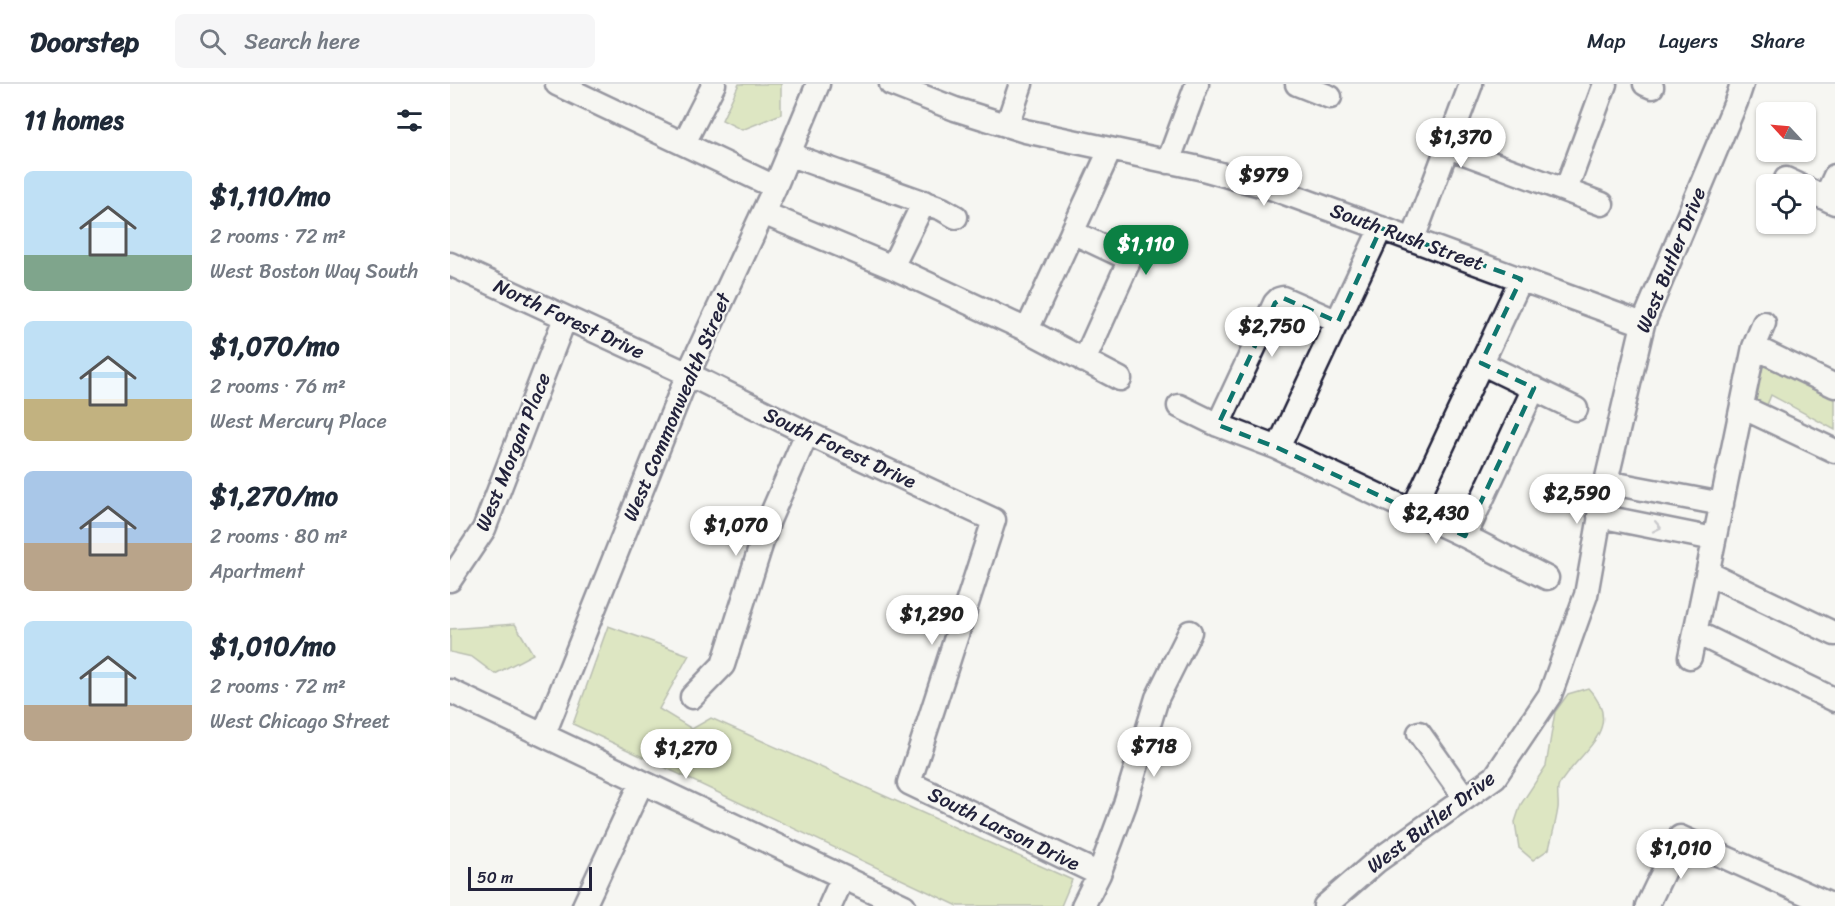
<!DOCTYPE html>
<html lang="en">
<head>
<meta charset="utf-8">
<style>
	body { margin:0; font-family:Sriracha,sans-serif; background:#f6f6f7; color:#1f2937; height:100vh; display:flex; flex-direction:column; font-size:22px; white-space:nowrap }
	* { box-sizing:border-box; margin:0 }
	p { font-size:20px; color:#747a83 }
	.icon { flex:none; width:33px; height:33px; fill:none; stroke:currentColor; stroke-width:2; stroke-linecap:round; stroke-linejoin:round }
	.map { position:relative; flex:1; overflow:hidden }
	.details { display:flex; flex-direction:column; background:#fff; width:450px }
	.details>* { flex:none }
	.needle { width:39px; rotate:296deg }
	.fabs { position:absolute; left:1306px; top:18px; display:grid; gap:12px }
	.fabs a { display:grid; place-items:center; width:60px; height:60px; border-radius:9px; background:#fff; box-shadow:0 2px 4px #0004; font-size:30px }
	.scale { position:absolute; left:18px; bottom:15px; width:124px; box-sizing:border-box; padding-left:6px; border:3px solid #22223b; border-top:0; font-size:16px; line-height:21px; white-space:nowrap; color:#22223b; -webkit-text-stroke:4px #f6f6f2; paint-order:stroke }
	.price { position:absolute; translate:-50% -51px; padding:0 14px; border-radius:21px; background:#fff; color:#222; font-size:20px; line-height:39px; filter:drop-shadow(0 2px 3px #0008) }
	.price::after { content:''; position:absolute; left:50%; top:36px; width:18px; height:14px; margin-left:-9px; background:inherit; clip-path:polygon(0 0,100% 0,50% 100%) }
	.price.selected { background:#0b8043; color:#fff }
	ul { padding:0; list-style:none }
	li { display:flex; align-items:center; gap:18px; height:150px; padding:0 24px }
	li span { display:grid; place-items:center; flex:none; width:168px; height:120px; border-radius:9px; color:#555 }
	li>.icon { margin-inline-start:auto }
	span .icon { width:72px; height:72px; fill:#fffc; stroke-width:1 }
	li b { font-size:26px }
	h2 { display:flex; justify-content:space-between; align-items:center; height:72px; padding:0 24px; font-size:26px }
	header { display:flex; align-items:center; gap:36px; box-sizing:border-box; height:84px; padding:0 30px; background:#fff; border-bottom:2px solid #e0e1e3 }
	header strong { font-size:28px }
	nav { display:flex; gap:33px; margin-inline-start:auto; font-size:21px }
	.search { width:420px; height:54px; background:#f6f6f7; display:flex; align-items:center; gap:15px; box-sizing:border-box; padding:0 21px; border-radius:9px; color:#747a83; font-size:22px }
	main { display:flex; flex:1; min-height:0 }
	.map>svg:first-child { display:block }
	.green { fill:#bfd388; stroke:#707a62; stroke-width:1.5 }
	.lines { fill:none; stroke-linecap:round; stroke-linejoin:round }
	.minor-casing { stroke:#22223b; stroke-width:27 }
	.minor { stroke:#f6f6f2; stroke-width:22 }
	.oneway { stroke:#9797a0 }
	.marked { fill:none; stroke:#0f766e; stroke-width:4.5; stroke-dasharray:12 8; stroke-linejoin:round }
	.labels { text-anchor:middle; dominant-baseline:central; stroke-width:4.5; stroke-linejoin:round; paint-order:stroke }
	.street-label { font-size:20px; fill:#22223b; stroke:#f6f6f2 }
</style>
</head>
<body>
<header>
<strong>Doorstep</strong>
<div class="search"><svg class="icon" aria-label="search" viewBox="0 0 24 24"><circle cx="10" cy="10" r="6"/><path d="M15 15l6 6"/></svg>Search here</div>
<nav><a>Map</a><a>Layers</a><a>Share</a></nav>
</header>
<main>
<section class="details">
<h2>11 homes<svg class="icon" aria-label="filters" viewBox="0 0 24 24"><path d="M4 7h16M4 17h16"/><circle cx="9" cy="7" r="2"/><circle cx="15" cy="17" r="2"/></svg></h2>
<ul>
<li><span style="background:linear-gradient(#bfe0f5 70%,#7fa58c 0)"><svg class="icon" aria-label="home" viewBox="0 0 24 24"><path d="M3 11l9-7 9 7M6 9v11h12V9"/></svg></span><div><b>$1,110/mo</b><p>2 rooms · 72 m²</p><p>West Boston Way South</p></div></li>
<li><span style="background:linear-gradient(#bfe0f5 65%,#c2b280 0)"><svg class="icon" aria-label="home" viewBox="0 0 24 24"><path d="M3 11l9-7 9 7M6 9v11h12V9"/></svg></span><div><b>$1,070/mo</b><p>2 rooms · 76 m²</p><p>West Mercury Place</p></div></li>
<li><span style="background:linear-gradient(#a9c7e8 60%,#b9a48a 0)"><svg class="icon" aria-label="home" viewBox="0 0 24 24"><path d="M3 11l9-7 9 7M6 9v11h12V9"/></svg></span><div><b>$1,270/mo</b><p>2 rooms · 80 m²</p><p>Apartment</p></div></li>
<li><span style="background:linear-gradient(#bfe0f5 70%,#b9a48a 0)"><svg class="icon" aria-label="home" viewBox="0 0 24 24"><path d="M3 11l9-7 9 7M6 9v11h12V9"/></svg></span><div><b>$1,010/mo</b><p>2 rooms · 72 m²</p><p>West Chicago Street</p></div></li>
</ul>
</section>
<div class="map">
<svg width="1385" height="822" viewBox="0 0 1385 822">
	<rect width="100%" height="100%" fill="#f6f6f2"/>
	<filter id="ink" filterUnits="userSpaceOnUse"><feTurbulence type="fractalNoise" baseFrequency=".0167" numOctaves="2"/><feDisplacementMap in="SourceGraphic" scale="12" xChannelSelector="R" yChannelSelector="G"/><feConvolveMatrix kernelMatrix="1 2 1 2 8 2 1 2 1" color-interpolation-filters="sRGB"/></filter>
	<g filter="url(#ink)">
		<path class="green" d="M289,0h42v30l-39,16 -20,-10z
			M1315,280l70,35v31l-64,-35 -6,15 -10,-8 -4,-18z
			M65,540l18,30 -38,20 -23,-17 -22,-5v-23z
			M158,542l81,29 -30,54 33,20 19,-11 361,162 -11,26h-103l-385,-182z
			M1138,604c39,41 -10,64 -29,97 -3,6 0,16 -1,23 -2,14 -6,28 -9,41l-16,11 -14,-12 -4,-26 6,-18 25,-38 9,-54 13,-18z"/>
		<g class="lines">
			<defs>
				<path id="minor" d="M107,0l218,103
					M441,0l64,25 70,22 174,37 72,20 372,136
					M847,0l33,13
					M1195,0l7,3
					M557,41l14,-41
					M234,59l30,-59
					M998,63l154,57
					M338,70l154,55 14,8
					M718,78l29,-78
					M1336,95l11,5
					M1356,105l29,14
					M1116,106l39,-106
					M1375,114l10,-22
					M313,129l129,54 135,63 93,49
					M622,148l53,25 4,4 -45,100
					M963,155l58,-155
					M0,180l238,110 119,59 187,87 -85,263 190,91
					M442,183l32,-65
					M577,246l83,-180
					M1304,263l81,39
					M1031,279l95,46
					M729,322l39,19 60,23 187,88 82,42
					M1292,323l93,44
					M768,341l57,-122 4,-4 4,-1 55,24
					M828,364l103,-220
					M1156,398l116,22
					M962,427l109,-232
					M1149,432l115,23
					M1015,452l69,-148
					M1258,489l127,61
					M0,496l34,-51 81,-211
					M1245,548l140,68
					M1240,573l64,-310 10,-24
					M0,607l454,215
					M242,613l31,-32 46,-145 38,-87
					M969,649l46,65
					M94,650l144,-360 87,-187 43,-103
					M134,822l58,-124
					M380,822l13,-29
					M633,822l16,-32 26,-70 32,-106 33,-66
					M875,822l52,-45 118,-84 55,-82 36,-100 20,-113 37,-158 93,-222 6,-18
					M1197,822l33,-69 153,69"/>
			</defs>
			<use href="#minor" class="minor-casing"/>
			<use href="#minor" class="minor"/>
		</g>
		<defs><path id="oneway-chevron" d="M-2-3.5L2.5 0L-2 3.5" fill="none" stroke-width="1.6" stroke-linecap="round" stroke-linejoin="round" transform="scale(1.5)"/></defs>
		<use class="oneway" href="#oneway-chevron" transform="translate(1207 443) rotate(12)"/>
	</g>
	<path d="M0 0H1385V822H0ZM931,144l140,51 -40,84 53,25 -69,148 -187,-88 -60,-23 57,-122 8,-5 55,24z" fill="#f6f6f2" fill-opacity=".55" fill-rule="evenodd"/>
	<path class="marked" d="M931,144l140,51 -40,84 53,25 -69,148 -187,-88 -60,-23 57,-122 8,-5 55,24z"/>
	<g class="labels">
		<g class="street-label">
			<text transform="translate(957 153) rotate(20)">South Rush Street</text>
			<text transform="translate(1221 176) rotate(-68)">West Butler Drive</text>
			<text transform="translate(119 235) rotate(25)">North Forest Drive</text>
			<text transform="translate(227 323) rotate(-67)">West Commonwealth Street</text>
			<text transform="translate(390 364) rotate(25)">South Forest Drive</text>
			<text transform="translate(63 368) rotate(-68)">West Morgan Place</text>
			<text transform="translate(981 738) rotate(-37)">West Butler Drive</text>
			<text transform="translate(554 745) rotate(26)">South Larson Drive</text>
		</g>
	</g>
</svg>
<div class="fabs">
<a><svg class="needle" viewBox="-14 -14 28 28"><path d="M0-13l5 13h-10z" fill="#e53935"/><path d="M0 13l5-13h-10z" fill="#747a83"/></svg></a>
<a><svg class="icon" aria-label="locate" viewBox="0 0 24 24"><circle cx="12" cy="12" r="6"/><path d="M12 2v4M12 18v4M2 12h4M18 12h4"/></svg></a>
</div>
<div class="scale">50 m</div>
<b class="price" style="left:1011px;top:85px">$1,370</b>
<b class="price" style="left:814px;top:123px">$979</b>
<b class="price selected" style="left:696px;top:192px">$1,110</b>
<b class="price" style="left:822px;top:274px">$2,750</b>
<b class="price" style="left:1127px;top:441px">$2,590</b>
<b class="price" style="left:986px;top:461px">$2,430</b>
<b class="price" style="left:286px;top:473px">$1,070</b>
<b class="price" style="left:482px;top:562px">$1,290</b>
<b class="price" style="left:704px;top:694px">$718</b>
<b class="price" style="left:236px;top:696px">$1,270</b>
<b class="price" style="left:1231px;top:796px">$1,010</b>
</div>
</main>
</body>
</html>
